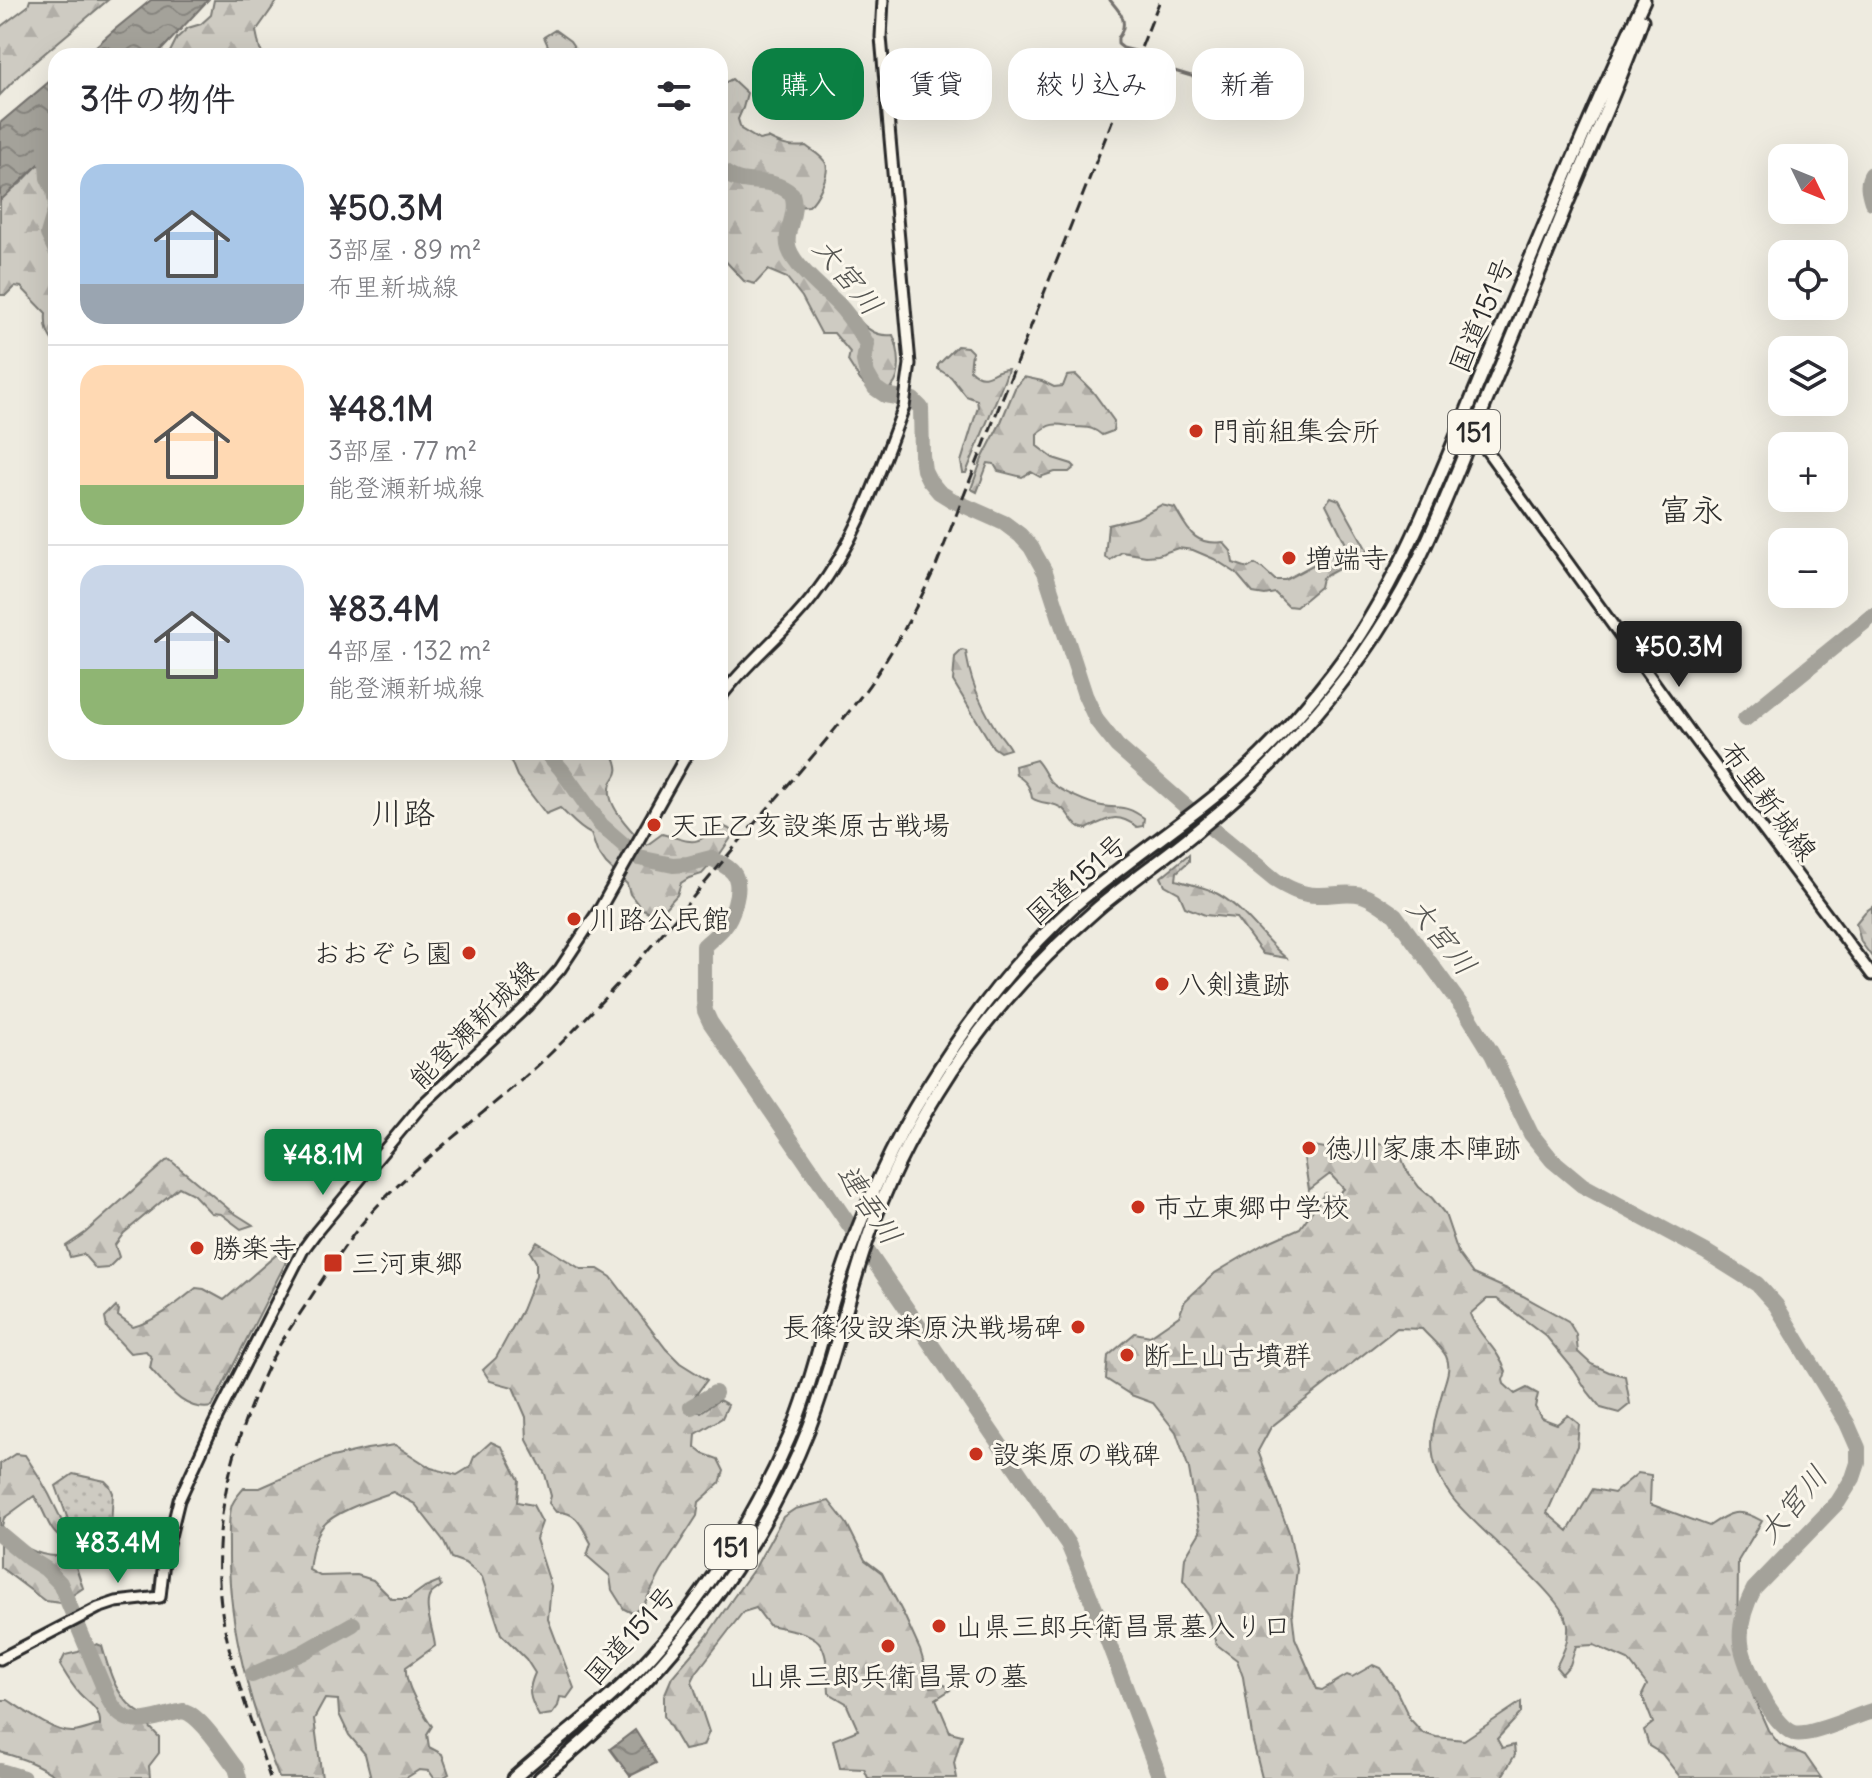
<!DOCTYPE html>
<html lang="ja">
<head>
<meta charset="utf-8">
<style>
	body { margin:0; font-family:Delius,"Klee One",sans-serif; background:#f2f2f3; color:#2b2b33; height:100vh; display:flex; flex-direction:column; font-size:30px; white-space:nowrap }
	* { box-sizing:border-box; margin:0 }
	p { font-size:26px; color:#7c7c81 }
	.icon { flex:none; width:44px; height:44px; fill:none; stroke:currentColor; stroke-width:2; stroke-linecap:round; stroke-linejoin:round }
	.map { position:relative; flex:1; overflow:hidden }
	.sheet { position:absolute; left:48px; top:48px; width:680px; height:712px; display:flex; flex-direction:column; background:#fff; border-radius:24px; box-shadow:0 8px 32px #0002 }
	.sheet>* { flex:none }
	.banner { position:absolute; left:752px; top:48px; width:760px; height:72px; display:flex; gap:16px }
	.needle { width:52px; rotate:133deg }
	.buttons { position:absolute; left:1768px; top:144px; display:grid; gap:16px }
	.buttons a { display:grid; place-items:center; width:80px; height:80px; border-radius:16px; background:#fff; box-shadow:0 8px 32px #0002; font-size:40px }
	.price { position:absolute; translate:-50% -68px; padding:0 18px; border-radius:8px; background:#0b8043; color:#fff; font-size:26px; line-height:52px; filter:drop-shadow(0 2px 4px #0008) }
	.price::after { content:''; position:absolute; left:50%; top:48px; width:24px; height:18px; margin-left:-12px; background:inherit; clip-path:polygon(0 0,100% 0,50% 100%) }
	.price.selected { background:#222; color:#fff }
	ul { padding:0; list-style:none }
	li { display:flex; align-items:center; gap:24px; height:200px; padding:0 32px }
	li+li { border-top:2px solid #e1e1e2 }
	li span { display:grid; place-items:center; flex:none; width:224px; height:160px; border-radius:24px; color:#555 }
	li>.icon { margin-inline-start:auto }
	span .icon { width:96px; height:96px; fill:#fffc; stroke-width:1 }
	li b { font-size:34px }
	h2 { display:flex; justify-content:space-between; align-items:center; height:96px; padding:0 32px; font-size:34px }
	.tag { padding:0 28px; border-radius:24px; background:#fff; box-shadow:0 8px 32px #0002; font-size:28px; line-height:72px }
	.tag.selected { background:#0b8043; color:#fff }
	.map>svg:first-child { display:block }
	.grass { fill:url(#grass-dots); stroke:#7c7b76; stroke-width:2 }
	.forest { fill:url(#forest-firs); stroke:#7c7b76; stroke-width:2 }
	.water { fill:url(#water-waves); stroke:#74726e; stroke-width:2 }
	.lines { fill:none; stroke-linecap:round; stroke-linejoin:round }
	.stream { stroke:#74726e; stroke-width:3 }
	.river { stroke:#a4a29a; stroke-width:16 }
	.secondary-casing { stroke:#2b2b2b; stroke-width:15 }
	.trunk-casing { stroke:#2b2b2b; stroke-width:17 }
	.secondary { stroke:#fbf7ec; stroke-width:9 }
	.trunk { stroke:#fbf7ec; stroke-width:11 }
	.rail { stroke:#2b2b2b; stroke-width:3; stroke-dasharray:12 6; stroke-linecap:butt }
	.poi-dot { fill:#c8321e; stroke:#fbf7ec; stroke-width:3 }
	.labels { text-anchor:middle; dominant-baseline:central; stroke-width:6; stroke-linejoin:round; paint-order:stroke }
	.shield { fill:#fbf7ec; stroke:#696865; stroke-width:2 }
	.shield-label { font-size:26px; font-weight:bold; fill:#2b2b2b }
	.street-label { font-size:28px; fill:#2b2b2b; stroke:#fbf7ec }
	.poi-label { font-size:28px; fill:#2b2b2b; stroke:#fbf7ec; text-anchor:start }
	.water-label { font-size:30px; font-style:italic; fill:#555552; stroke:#fbf7ec }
	.quarter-label { font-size:32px; fill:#2b2b2b; stroke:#fbf7ec }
</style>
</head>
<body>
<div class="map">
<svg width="1872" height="1778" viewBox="0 0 1872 1778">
	<defs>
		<pattern id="grass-dots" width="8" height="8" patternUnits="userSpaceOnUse" patternTransform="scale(2)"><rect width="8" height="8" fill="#cecbc2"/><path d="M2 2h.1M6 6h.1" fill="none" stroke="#b1aea7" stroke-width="1.8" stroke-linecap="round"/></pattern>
		<pattern id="forest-firs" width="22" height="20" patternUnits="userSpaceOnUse" patternTransform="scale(2)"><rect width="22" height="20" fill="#cecbc2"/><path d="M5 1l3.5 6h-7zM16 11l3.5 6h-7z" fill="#b1aea7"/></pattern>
		<pattern id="water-waves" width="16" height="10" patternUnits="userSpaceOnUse" patternTransform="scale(2)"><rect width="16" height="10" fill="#a4a29a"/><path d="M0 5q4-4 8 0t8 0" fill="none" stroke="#86847e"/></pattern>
	</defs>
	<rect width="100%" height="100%" fill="#eeebe0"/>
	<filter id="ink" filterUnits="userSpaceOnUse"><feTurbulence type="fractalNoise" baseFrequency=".0125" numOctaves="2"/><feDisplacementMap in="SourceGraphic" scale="16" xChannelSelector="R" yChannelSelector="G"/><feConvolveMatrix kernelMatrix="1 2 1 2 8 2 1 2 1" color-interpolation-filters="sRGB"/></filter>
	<g filter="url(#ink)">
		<path class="grass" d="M73,1474l32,7 5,5 3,7 -2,33 7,22 -4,5 -40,-21 -3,-4 -15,-42z"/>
		<path class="forest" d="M30,0h78l-88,74 -20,21v-68l28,-21z
			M214,0h64l-22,31 4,19 6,6h-98l9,-18 11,-10 13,-4 10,-9z
			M555,30l15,11 9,13 5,2h-54l15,-3 4,-5 -5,-11z
			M732,79l15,14 -4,15 -5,11 3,10 18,11 9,-2c13,7 23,10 38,8 6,5 17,10 20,18 4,10 -9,36 -17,42 -9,0 -15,1 -20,10 -12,23 -1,44 16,60 2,2 7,7 10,8 6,3 11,1 17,6 21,16 30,49 61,45 6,14 10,39 -1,52 -4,4 -12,6 -18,8l-14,-15 -12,-19 2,-9 -16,-19h-13l-19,-36 -15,-19 -19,-8 -13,14 -11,-3 -24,-26v-170z
			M38,165l18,2v178c-9,-10 -11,-18 -10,-32l-25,-26 -6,-1 -9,9h-6v-100l20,-11z
			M957,346l10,1 5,5 -2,18c16,16 21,-1 38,-1l-4,12 -38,92h-3l-2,-11 17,-55 -1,-7 -11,-4 -15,-19 -13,-8v-4z
			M1076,375l17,17 21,29 -1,10 -11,4c-9,-8 -14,-7 -26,-8 -17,-2 -24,-7 -39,7v12l16,12 19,6 3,3 -6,5h-14l-15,5 -9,-5 -9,5 -24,-6 -4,-7 -6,-1 -11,29 -6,-3 11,-30 19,-37 14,-34 9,-11 18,4 12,6 9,-1 4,-10z
			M1331,497l8,3 28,50 -3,5 -42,23 -2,9 -24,20 -8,-1 -13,-13 -10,2 -12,-2 -17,-20 -22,-14 -21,-9 -15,-2 -20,7 -12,1 -24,-4 -12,8 -5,-3 3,-32 29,-7 24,-13 14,3c13,22 19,38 48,34l8,9 2,12 15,5 7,-4 8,5 12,11h10l46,-25 7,1 8,-2 2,-6 -22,-44z
			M962,650l4,1c3,27 15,54 29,77 5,7 11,13 15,21l-10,3 -7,-5 -40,-66 2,-24z
			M504,752h108c14,29 -4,21 -2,42 1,16 25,42 37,51l15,-11c34,9 31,13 59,-9l14,7 -15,22 -18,20 -13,4 -8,5 -4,12 -12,13 -11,7 -13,-7 -11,-14 -3,-10 -21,-20 -9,-13 -6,-17c-13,-6 -20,-16 -31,-26l-14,6 -29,-38 -9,-22z
			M1036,760c6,6 9,14 14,21 7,9 40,23 52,25 20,3 24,-1 42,12l-1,8 -6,1c-20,-15 -29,-9 -50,2 -17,-4 -13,-10 -24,-20 -10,-8 -22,-4 -31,-11 -2,-12 -6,-17 -16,-23l-1,-9z
			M1189,854v7l-12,11 -1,8c12,4 25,6 36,11 32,15 48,45 74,67l-23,-4 -27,-36 -31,-3 -20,-8 -6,-14 -14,-8 -4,-8z
			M1872,907v50l-11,-15 -5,-19 9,-11z
			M1378,1144l19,2 9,23 13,18 13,11 13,16 14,41 14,19 50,22 45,25 8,13 2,18 13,12 18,8 16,4 5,28 -11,9 -18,-5 -13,-16 -14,-22 -28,-34 -49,-37h-10l-17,15c8,22 28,34 36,58l-3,8 1,4 11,10 12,-6 11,6 -3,13 6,11 16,6 11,-9 11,9 -2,22 -30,67 21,18 25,-42 21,4 24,-20 13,2 -1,29 59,22c21,-14 29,-19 53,-5l-24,40 -1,92 19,50 12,27 11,14 26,11 16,23 -141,-1 -18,-23 -13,-8 -5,-16 9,-7 -11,-28 5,-10 -19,-25 -34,-15 -18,1 -6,19 -8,9 -6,-7c7,-14 13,-25 12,-41 -2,-30 -96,-99 -117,-130 -29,-41 -19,-66 -7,-110 3,-10 7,-19 2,-30 -5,-9 -17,-19 -24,-27l-25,-1 -126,99 -13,24 31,81 8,37 -5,43 3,26 22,51 5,1 25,-15 5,2 21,-12 7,3 16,22 14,29 13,14 13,4 28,3 57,-38v11l-24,26 5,9 12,-3 1,10 -14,23h-239l-9,-36 -10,-65 -6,-17 -21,-16 -8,-29 -25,-35 2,-23 15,-25 -11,-63 -13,-37 -23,-29 -22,-8 -25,-16 2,-23 27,-23 15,3 29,-20 6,-15 30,-28 49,-29 36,-16 25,-35 9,4 10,-8 -14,-15 -21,16 -5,-32 10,-12 50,9z
			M170,1160l61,51 22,14 -12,4 -20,-15 -10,-1 -18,-19 -14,-7 -55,46 -9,12 4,12 -11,11 -12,1 -13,-15 -13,3 -4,-11 19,-13 81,-72z
			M537,1242l44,27h17l13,8 55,72 14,14 27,17 -15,20 -2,11 11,1 18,-12 9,5 -6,13 -26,16 -1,13 9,7 14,5 6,12 -4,12 -21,19 -2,14 -36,56 -18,34 -11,7 -8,-4 -12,-19 -2,-14 -23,-20 4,-13c-10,-17 -13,-32 -35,-31l-7,-9 2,-7 -6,-22 -18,-34 -1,-23 -13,-30 -23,-6 -7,-11 13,-12 26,-48 14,-35v-13l-6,-10z
			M283,1249l5,2 -3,13 -73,143c-28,5 -45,-20 -62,-39l2,-10 -6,-7 -16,2 -23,-25 -2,-10 11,-11 3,3 -1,6 15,11c25,-7 43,-23 63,-39l8,1 20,11z
			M491,1442l11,5 17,33 -2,22 16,3 9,17 -6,17 15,47 -3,33 26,69 -7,10 -7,-1 -2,9 -6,8 -13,2c-10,-18 -12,-25 -4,-43l-9,-14 -25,-25 -19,-57 -17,-14 -14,-5 -8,-18 -28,-36 -22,-12c-19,7 -58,19 -70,34 -10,13 -12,29 -14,44l11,6 37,-1 16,5 19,19h16l17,-12 14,-6 2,5c-3,3 -7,5 -10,8 -9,10 3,38 4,52l-29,21c-2,18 16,44 26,59l-5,8 2,13 13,7 7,20 -7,4h-8l-5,-7 -10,-1 -13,8h-35l-6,-24 -16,-19 -10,-21 -1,-14 -13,-1 -11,20 8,59h-43c-28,-69 -51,-152 -50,-227 0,-14 -1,-29 2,-43 1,-7 8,-14 13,-20h16l68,-30 39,-9 28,-4 36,23 26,7 13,-8 4,-10z
			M15,1454l10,1c18,26 31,50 42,79l-3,6c-17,-8 -18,-30 -30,-44l-30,22 -2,8c13,18 39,34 63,29l11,12 7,21 -22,15 -16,-2 -45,-34v-103z
			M829,1501l18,23 18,36 17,13 23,44 15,33 11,37 14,-2 5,5 -14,9 14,33 12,3 -8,28 3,15h-89l-4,-9 -24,-1 -7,-28 25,-10 -12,-27 -17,-10c-3,-57 -5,-57 -60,-68l-13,-17 -13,4 -47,61 -4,8 17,51 -6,14 -19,4 -20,-34v-20l8,-19 35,-41 26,-38 23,-32 27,-49 12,-8z
			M97,1644l5,2c8,29 15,55 43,70l2,8 12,13v16l-10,13 1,12h-93c-17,-14 -36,-20 -57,-26v-52h8c15,10 48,34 66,32 8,-1 18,-5 26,-7 1,-16 -11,-21 -21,-32 -8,-9 -13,-18 -19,-28l5,-10 13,-3z"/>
		<path class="water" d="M151,0h57l-52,56h-71l29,-26z
			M56,76v72l-56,53v-78z
			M635,1730l21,33 -26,13 -20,-27z"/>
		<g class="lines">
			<path class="stream" d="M1110,0c8,10 17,18 12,31 -5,12 -4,0 -4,13l5,4 12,3 8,5 11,9 44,13 23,15 22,-4 55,-23"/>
			<path class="river" d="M45,135l3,43 6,13 2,13
				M720,169c24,22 46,3 72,25 7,21 -9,37 -3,55 6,18 35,41 49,55 12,12 20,26 29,40l-3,17 3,13 8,14 10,7 28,5 8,8 1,47 2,15 5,10 10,12 13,8 52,23 16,12 11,12 14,25 40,123 12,26 20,25 81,71 77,63c13,8 26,15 42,15 15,1 29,-4 45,0 12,4 23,13 33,20l73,100 24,39 39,80 21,26 30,25 124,67 51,32 19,21 71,118 11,25v15l-5,15 -15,24 -84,87c-9,17 -15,35 -13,54 2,22 32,83 53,90 15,4 61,-17 78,-22
				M1872,174c-6,9 -3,18 0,28
				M56,207l-8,27 8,17
				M1745,719l127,-103
				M546,752l15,17 40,56 38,33 34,7 15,-1 23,-6c9,5 22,10 25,20 5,14 -4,39 -13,50 -6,7 -13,12 -19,18v55l1,10 5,11 358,522 31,74 61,160
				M691,1407l24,-14
				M0,1534l30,25 16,10 14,14 49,117c18,34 44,17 74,11 17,3 41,42 53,57l3,10
				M252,1675l50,-22 51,-29
				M0,1771l23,7"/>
			<defs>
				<path id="secondary" d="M1464,419l226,313 182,243
					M720,698c28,-38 67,-66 95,-104 43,-55 64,-122 89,-187l6,-43 -29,-327 2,-37
					M0,1659l98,-51 18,-6 44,-5 4,-36 15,-61 35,-76 89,-174 14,-19 104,-125 106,-100 33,-37 41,-62 87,-155"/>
				<path id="trunk" d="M514,1778c32,-29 67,-55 99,-84 73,-66 137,-166 176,-256 20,-46 31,-96 46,-144 23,-72 52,-142 92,-206 42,-68 90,-131 149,-184 41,-35 86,-66 128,-99 48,-37 91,-83 128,-131 64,-83 105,-191 145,-288 54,-129 108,-259 167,-386
					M540,1778c116,-93 214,-210 269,-350 24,-63 38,-129 60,-193 17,-50 41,-98 69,-143 42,-69 99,-131 160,-184 32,-27 68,-51 100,-78 36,-29 70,-61 100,-96 45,-49 86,-105 116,-165 24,-47 43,-97 63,-146 25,-59 49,-118 73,-177 29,-76 65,-149 92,-226"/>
			</defs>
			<use href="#secondary" class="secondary-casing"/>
			<use href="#trunk" class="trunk-casing"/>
			<use href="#secondary" class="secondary"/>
			<use href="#trunk" class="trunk"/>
			<path class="rail" d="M270,1778c-16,-49 -35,-98 -45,-149 -18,-87 4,-180 41,-259 12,-25 28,-47 43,-70 23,-35 45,-71 75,-101 52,-52 114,-95 167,-146 71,-69 134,-146 197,-222 37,-43 75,-85 110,-131 32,-41 56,-87 78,-134l224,-566"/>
		</g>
	</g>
	<g class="poi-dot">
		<circle cx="1196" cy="431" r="8"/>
		<circle cx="1289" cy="558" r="8"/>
		<circle cx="654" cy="825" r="8"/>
		<circle cx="574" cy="919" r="8"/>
		<circle cx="469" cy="953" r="8"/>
		<circle cx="1162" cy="984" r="8"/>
		<circle cx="1309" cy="1148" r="8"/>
		<circle cx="1138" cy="1207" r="8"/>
		<circle cx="197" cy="1248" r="8"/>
		<rect x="323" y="1253" width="20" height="20" rx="4"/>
		<circle cx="1078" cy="1327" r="8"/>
		<circle cx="1127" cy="1355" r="8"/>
		<circle cx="976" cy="1454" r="8"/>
		<circle cx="939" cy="1626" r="8"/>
		<circle cx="888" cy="1646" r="8"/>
	</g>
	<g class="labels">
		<g class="shield">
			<rect x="1448" y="410" width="52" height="44" rx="6"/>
			<rect x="705" y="1525" width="52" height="44" rx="6"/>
		</g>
		<g class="shield-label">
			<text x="1474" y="432">151</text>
			<text x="731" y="1547">151</text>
		</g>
		<g class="street-label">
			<text transform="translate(1481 315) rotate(-67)">国道151号</text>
			<text transform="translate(1769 801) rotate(53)">布里新城線</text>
			<text transform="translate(1076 879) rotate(-41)">国道151号</text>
			<text transform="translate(473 1024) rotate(-45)">能登瀬新城線</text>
			<text transform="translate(630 1635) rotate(-48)">国道151号</text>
		</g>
		<g class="poi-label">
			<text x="1212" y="431">門前組集会所</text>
			<text x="1305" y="558">増端寺</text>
			<text x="670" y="825">天正乙亥設楽原古戦場</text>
			<text x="590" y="919">川路公民館</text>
			<text x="453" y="953" text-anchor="end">おおぞら園</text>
			<text x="1178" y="984">八剣遺跡</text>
			<text x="1325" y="1148">徳川家康本陣跡</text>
			<text x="1154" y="1207">市立東郷中学校</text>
			<text x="213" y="1248">勝楽寺</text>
			<text x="351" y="1263">三河東郷</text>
			<text x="1062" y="1327" text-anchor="end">長篠役設楽原決戦場碑</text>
			<text x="1143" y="1355">断上山古墳群</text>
			<text x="992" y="1454">設楽原の戦碑</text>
			<text x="955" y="1626">山県三郎兵衛昌景墓入り口</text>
			<text x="888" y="1676" text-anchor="middle">山県三郎兵衛昌景の墓</text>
		</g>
		<g class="water-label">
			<text transform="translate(848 276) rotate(51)">大宮川</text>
			<text transform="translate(1442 936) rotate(51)">大宮川</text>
			<text transform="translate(870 1204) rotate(56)">連吾川</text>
			<text transform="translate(1792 1504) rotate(-50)">大宮川</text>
		</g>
		<g class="quarter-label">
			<text x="1691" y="509">富永</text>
			<text x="403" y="812">川路</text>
		</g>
	</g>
</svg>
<div class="buttons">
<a><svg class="needle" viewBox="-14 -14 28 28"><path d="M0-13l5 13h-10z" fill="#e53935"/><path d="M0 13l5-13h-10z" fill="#7c7c81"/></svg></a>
<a><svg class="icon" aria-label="locate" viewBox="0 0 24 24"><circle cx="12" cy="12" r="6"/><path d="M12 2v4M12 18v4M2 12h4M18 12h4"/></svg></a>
<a><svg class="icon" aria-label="layers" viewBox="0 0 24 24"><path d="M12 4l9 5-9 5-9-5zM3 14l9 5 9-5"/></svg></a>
<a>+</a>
<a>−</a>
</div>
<b class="price selected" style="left:1679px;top:689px">¥50.3M</b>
<b class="price" style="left:323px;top:1197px">¥48.1M</b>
<b class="price" style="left:118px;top:1585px">¥83.4M</b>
<div class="banner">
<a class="tag selected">購入</a>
<a class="tag">賃貸</a>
<a class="tag">絞り込み</a>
<a class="tag">新着</a>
</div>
<section class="sheet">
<h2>3件の物件<svg class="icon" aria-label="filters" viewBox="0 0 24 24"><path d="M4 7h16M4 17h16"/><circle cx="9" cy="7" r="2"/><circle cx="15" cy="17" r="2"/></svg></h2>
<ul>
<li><span style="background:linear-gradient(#a9c7e8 75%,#9aa5b1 0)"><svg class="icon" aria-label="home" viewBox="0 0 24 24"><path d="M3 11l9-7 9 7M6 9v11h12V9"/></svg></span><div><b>¥50.3M</b><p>3部屋 · 89 m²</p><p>布里新城線</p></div></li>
<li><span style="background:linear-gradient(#ffd9b3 75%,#8fb573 0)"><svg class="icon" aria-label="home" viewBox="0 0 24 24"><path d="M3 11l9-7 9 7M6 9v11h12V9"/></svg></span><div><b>¥48.1M</b><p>3部屋 · 77 m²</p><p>能登瀬新城線</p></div></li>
<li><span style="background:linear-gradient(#c9d6e8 65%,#8fb573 0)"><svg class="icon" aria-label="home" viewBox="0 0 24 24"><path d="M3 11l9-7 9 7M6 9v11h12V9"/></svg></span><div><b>¥83.4M</b><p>4部屋 · 132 m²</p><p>能登瀬新城線</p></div></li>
</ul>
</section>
</div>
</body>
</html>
